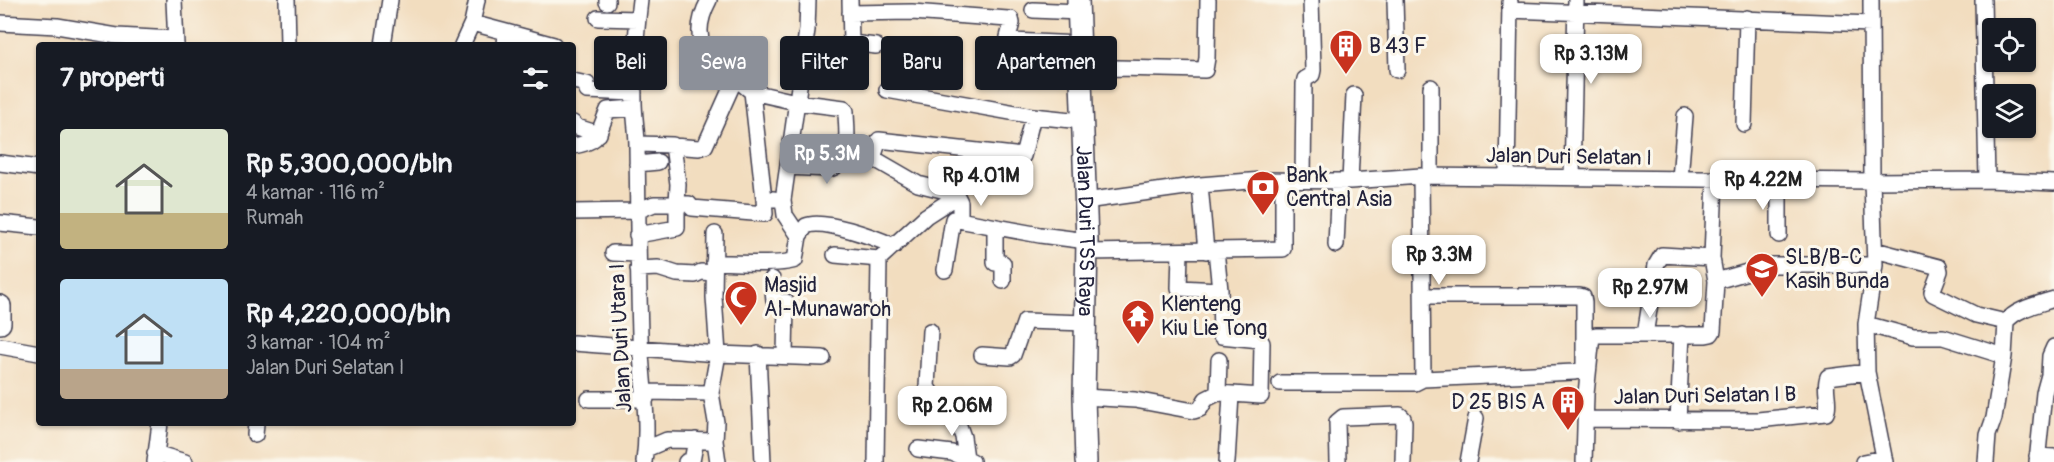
<!DOCTYPE html>
<html lang="id">
<head>
<meta charset="utf-8">
<style>
	body { margin:0; font-family:Pangolin,sans-serif; background:#20242c; color:#f1f3f6; height:100vh; display:flex; flex-direction:column; font-size:22px; white-space:nowrap }
	* { box-sizing:border-box; margin:0 }
	p { font-size:20px; color:#9ea1a6 }
	.icon { flex:none; width:33px; height:33px; fill:none; stroke:currentColor; stroke-width:2; stroke-linecap:round; stroke-linejoin:round }
	.map { position:relative; flex:1; overflow:hidden }
	.sheet { position:absolute; left:36px; top:42px; width:540px; height:384px; display:flex; flex-direction:column; background:#171b24; border-radius:6px; box-shadow:0 2px 4px #0004 }
	.sheet>* { flex:none }
	.hud { position:absolute; left:594px; top:36px; width:570px; height:54px; display:flex; gap:12px }
	.fabs { position:absolute; left:1982px; top:18px; display:grid; gap:12px }
	.fabs a { display:grid; place-items:center; width:54px; height:54px; border-radius:6px; background:#171b24; box-shadow:0 2px 4px #0004; font-size:30px }
	.price { position:absolute; translate:-50% -51px; padding:0 14px; border-radius:12px; background:#fff; color:#222; font-size:20px; line-height:39px; filter:drop-shadow(0 2px 3px #0008) }
	.price::after { content:''; position:absolute; left:50%; top:36px; width:18px; height:14px; margin-left:-9px; background:inherit; clip-path:polygon(0 0,100% 0,50% 100%) }
	.price.current { background:#8c9099; color:#fff }
	ul { padding:0; list-style:none }
	li { display:flex; align-items:center; gap:18px; height:150px; padding:0 24px }
	li span { display:grid; place-items:center; flex:none; width:168px; height:120px; border-radius:6px; color:#555 }
	li>.icon { margin-inline-start:auto }
	span .icon { width:72px; height:72px; fill:#fffc; stroke-width:1 }
	li b { font-size:26px }
	h2 { display:flex; justify-content:space-between; align-items:center; height:72px; padding:0 24px; font-size:26px }
	.pill { padding:0 21px; border-radius:6px; background:#171b24; box-shadow:0 2px 4px #0004; font-size:21px; line-height:54px }
	.pill.current { background:#8c9099; color:#fff }
	.map>svg:first-child { display:block }
	.lines { fill:none; stroke-linecap:round; stroke-linejoin:round }
	.street-casing { stroke:#413e4f; stroke-width:18 }
	.secondary-casing { stroke:#413e4f; stroke-width:24 }
	.street { stroke:#fff; stroke-width:15 }
	.secondary { stroke:#fff; stroke-width:21 }
	.labels { text-anchor:middle; dominant-baseline:central; stroke-width:6; stroke-linejoin:round; paint-order:stroke }
	.poi-label { font-size:21px; fill:#22223b; stroke:#fbf7ec; text-anchor:start }
	.street-label { font-size:21px; fill:#22223b; stroke:#fbf7ec }
</style>
</head>
<body>
<div class="map">
<svg width="2054" height="462" viewBox="0 0 2054 462">
	<rect width="100%" height="100%" fill="#fbf7ec"/>
	<filter id="ink" filterUnits="userSpaceOnUse"><feTurbulence type="fractalNoise" baseFrequency=".0167" numOctaves="2"/><feDisplacementMap in="SourceGraphic" scale="12" xChannelSelector="R" yChannelSelector="G"/><feConvolveMatrix kernelMatrix="1 2 1 2 8 2 1 2 1" color-interpolation-filters="sRGB"/></filter>
	<filter id="wash" filterUnits="userSpaceOnUse"><feTurbulence type="fractalNoise" baseFrequency=".008" numOctaves="4" result="noise"/><feDisplacementMap in="SourceGraphic" scale="24" xChannelSelector="R" yChannelSelector="G"/><feGaussianBlur stdDeviation="1.35" result="paint"/><feColorMatrix in="noise" values="0 0 0 0 0 0 0 0 0 0 0 0 0 0 0 0 0 1.4 0 .05"/><feComposite in="paint" operator="in"/></filter>
	<g filter="url(#wash)">
		<rect width="100%" height="100%" fill="#f2ddbf"/>
	</g>
	<g filter="url(#ink)">
		<g class="lines">
			<defs>
				<path id="street" d="M174,0l2,45
					M287,0l1,45
					M640,0c-4,34 -7,67 -6,101 0,15 3,30 3,45 1,63 1,125 3,188 1,43 10,85 4,128
					M709,0c-27,51 11,64 43,92l12,107
					M850,0l1,43 25,3
					M1395,0l2,70
					M1871,0l1,181 3,84 -9,59 1,48 18,90
					M1983,0l4,180
					M607,2v-2
					M1033,10l46,2
					M1510,10l361,14
					M850,13l62,-1 96,7h3l1,4 -4,14 3,4 69,3
					M598,18l40,1
					M0,23l57,3 60,10 57,3
					M472,23l34,9 -1,13
					M506,32l48,13
					M383,45l7,-45
					M462,45l10,-22 5,-23
					M1080,72l38,-4 87,2 2,-12 1,-58
					M573,81l14,3v7l47,2
					M1431,87v89
					M887,90l146,26 48,5
					M752,92l44,10 48,6 2,3c0,18 7,51 -16,58l-42,-2
					M573,123l4,4 22,7
					M1744,124l3,-106
					M637,144l36,1 5,39 -1,20h12l3,4 73,6 -1,-15h10
					M573,146c29,-5 24,-12 35,-36l26,-2
					M673,146l26,2 6,-2 30,-67
					M846,156l27,2 6,-18 144,16 10,-40
					M873,158l45,26 32,8 7,4 3,6v18
					M0,163l39,5
					M637,164l21,-2
					M1421,176l2,203
					M1507,176l3,-174
					M1572,178l4,-178
					M1680,179l5,-63
					M1303,180l1,-96 1,-5 7,-4 1,-5 -2,-70
					M1350,181l4,-86
					M1200,185l6,66
					M1085,201l115,-16 62,-5 88,1 71,-5 451,5 115,-1 67,3
					M573,212l64,-1 17,-7h23v24l-40,7
					M0,223l39,4
					M995,227v36h8v18
					M715,234l-1,63 4,57 -7,39 5,29 -1,19 3,21
					M1779,235v-55
					M799,236l7,-10c17,-8 70,12 88,20
					M1336,245l3,-64
					M1216,250l4,40
					M1875,250l64,17 1,4 -8,21 1,2 43,21 30,7 -2,34
					M1087,252l196,-3v-68
					M1180,252l-1,36 41,2 1,46 39,4 2,3 -1,53 -43,-3 1,-33
					M613,253l24,1
					M835,255l44,4 47,-43 31,-20
					M714,262c18,1 67,4 81,-2l4,-24 -14,-21 -2,-15 24,-170 1,-30
					M638,269l20,-1 19,6 18,1 6,-3 13,1
					M945,270l8,-51 87,16 47,6
					M772,279l2,22 12,1 -1,54
					M1716,281l56,-16h103
					M2006,322c9,-13 33,-18 48,-23
					M1866,324l47,13h30l61,19 -10,62 -6,17 -2,27
					M930,331l-3,56 8,12 23,24 5,14 3,21
					M1645,335l11,-70 6,-10 50,3
					M573,343l145,11 105,4
					M0,346l39,7
					M758,354l5,108
					M982,355l28,2 3,-2 12,-34 61,2
					M1280,383h135l8,-4 151,-7 7,-2 3,-5v-63l-1,-5 -3,-1h-157
					M645,392l66,1
					M1084,397l51,3 59,11 6,-2 6,-10 12,-6
					M589,399h57
					M1586,419l172,1 68,-7c5,-11 -3,-24 2,-36l39,-5
					M1678,421l4,-87
					M255,435l1,-12
					M646,449l21,-9 48,1
					M918,449l34,4 20,8
					M155,453l30,9
					M2037,456l17,1
					M155,462l5,-39
					M686,462l6,-1 4,-21
					M876,462l3,-203
					M1227,462l4,-67
					M1338,462l-1,-40 6,-5 57,-2 3,3 1,4 -1,40
					M1468,462l8,-44
					M1584,462l2,-68 6,-58 4,-1h110l5,-1 2,-3 3,-50 -4,-23 3,-79
					M1863,462l21,-4
					M2037,462l7,-69 5,-18 1,-19 4,-9"/>
				<g id="secondary">
					<path id="s1" d="M1078,0l9,241 -3,156 2,65"/>
					<path d="M0,306v17"/>
				</g>
			</defs>
			<use href="#street" class="street-casing"/>
			<use href="#secondary" class="secondary-casing"/>
			<use href="#street" class="street"/>
			<use href="#secondary" class="secondary"/>
		</g>
	</g>
	<defs>
		<symbol id="building-pin" viewBox="-11 -11 22 30"><path d="M0 17L-7.5 6A9.5 9.5 0 1 1 7.5 6Z" fill="#c8321e" stroke="#fbf7ec"/><path d="M-4-6H4V6H1V3H-1V6H-4ZM-2.5-4.3h1.7v1.8h-1.7ZM.8-4.3h1.7v1.8H.8ZM-2.5-1h1.7V.8h-1.7ZM.8-1h1.7V.8H.8Z" fill="#fff"/></symbol>
		<symbol id="bank-pin" viewBox="-11 -11 22 30"><path d="M0 17L-7.5 6A9.5 9.5 0 1 1 7.5 6Z" fill="#c8321e" stroke="#fbf7ec"/><path d="M-6-4H6V4H-6ZM0-2.3a2.3 2.3 0 1 0 0 4.6a2.3 2.3 0 1 0 0-4.6Z" fill="#fff"/></symbol>
		<symbol id="school-pin" viewBox="-11 -11 22 30"><path d="M0 17L-7.5 6A9.5 9.5 0 1 1 7.5 6Z" fill="#c8321e" stroke="#fbf7ec"/><path d="M0-5L7-2L0 1L-7-2ZM-4 1L0 2.5L4 1V4Q0 6-4 4Z" fill="#fff"/></symbol>
		<symbol id="mosque-pin" viewBox="-11 -11 22 30"><path d="M0 17L-7.5 6A9.5 9.5 0 1 1 7.5 6Z" fill="#c8321e" stroke="#fbf7ec"/><path d="M3.5-4.9A6 6 0 1 0 3.5 4.9A5 5 0 1 1 3.5-4.9Z" fill="#fff"/></symbol>
		<symbol id="temple-pin" viewBox="-11 -11 22 30"><path d="M0 17L-7.5 6A9.5 9.5 0 1 1 7.5 6Z" fill="#c8321e" stroke="#fbf7ec"/><path d="M0-6L5-2H3V0L6.5 2.5H4V6H1.5V3h-3V6H-4V2.5H-6.5L-3 0V-2H-5Z" fill="#fff"/></symbol>
	</defs>
	<g fill-rule="evenodd">
		<use href="#building-pin" x="1327" y="27" width="38" height="52"/>
		<use href="#bank-pin" x="1244" y="168" width="38" height="52"/>
		<use href="#school-pin" x="1743" y="250" width="38" height="52"/>
		<use href="#mosque-pin" x="722" y="278" width="38" height="52"/>
		<use href="#temple-pin" x="1119" y="297" width="38" height="52"/>
		<use href="#building-pin" x="1549" y="383" width="38" height="52"/>
	</g>
	<g class="labels">
		<g class="poi-label">
			<text x="1369" y="46">B 43 F</text>
			<text x="1286" y="175">Bank<tspan x="1286" dy="24">Central Asia</tspan></text>
			<text x="1785" y="257">SLB/B-C<tspan x="1785" dy="24">Kasih Bunda</tspan></text>
			<text x="764" y="285">Masjid<tspan x="764" dy="24">Al-Munawaroh</tspan></text>
			<text x="1161" y="304">Klenteng<tspan x="1161" dy="24">Kiu Lie Tong</tspan></text>
			<text x="1545" y="402" text-anchor="end">D 25 BIS A</text>
		</g>
		<g class="street-label">
			<text transform="translate(1569 157) rotate(1)">Jalan Duri Selatan I</text>
			<text stroke="none"><textPath href="#s1" startOffset="231">Jalan Duri TSS Raya</textPath></text>
			<text transform="translate(621 338) rotate(-93)">Jalan Duri Utara I</text>
			<text transform="translate(1705 396) rotate(-1)">Jalan Duri Selatan I B</text>
		</g>
	</g>
</svg>
<div class="fabs">
<a><svg class="icon" aria-label="locate" viewBox="0 0 24 24"><circle cx="12" cy="12" r="6"/><path d="M12 2v4M12 18v4M2 12h4M18 12h4"/></svg></a>
<a><svg class="icon" aria-label="layers" viewBox="0 0 24 24"><path d="M12 4l9 5-9 5-9-5zM3 14l9 5 9-5"/></svg></a>
</div>
<b class="price" style="left:1591px;top:85px">Rp 3.13M</b>
<b class="price current" style="left:827px;top:185px">Rp 5.3M</b>
<b class="price" style="left:981px;top:207px">Rp 4.01M</b>
<b class="price" style="left:1763px;top:211px">Rp 4.22M</b>
<b class="price" style="left:1439px;top:286px">Rp 3.3M</b>
<b class="price" style="left:1650px;top:319px">Rp 2.97M</b>
<b class="price" style="left:952px;top:437px">Rp 2.06M</b>
<div class="hud">
<a class="pill">Beli</a>
<a class="pill current">Sewa</a>
<a class="pill">Filter</a>
<a class="pill">Baru</a>
<a class="pill">Apartemen</a>
</div>
<section class="sheet">
<h2>7 properti<svg class="icon" aria-label="filters" viewBox="0 0 24 24"><path d="M4 7h16M4 17h16"/><circle cx="9" cy="7" r="2"/><circle cx="15" cy="17" r="2"/></svg></h2>
<ul>
<li><span style="background:linear-gradient(#dfe7d0 70%,#c2b280 0)"><svg class="icon" aria-label="home" viewBox="0 0 24 24"><path d="M3 11l9-7 9 7M6 9v11h12V9"/></svg></span><div><b>Rp 5,300,000/bln</b><p>4 kamar · 116 m²</p><p>Rumah</p></div></li>
<li><span style="background:linear-gradient(#bfe0f5 75%,#b9a48a 0)"><svg class="icon" aria-label="home" viewBox="0 0 24 24"><path d="M3 11l9-7 9 7M6 9v11h12V9"/></svg></span><div><b>Rp 4,220,000/bln</b><p>3 kamar · 104 m²</p><p>Jalan Duri Selatan I</p></div></li>
</ul>
</section>
</div>
</body>
</html>
